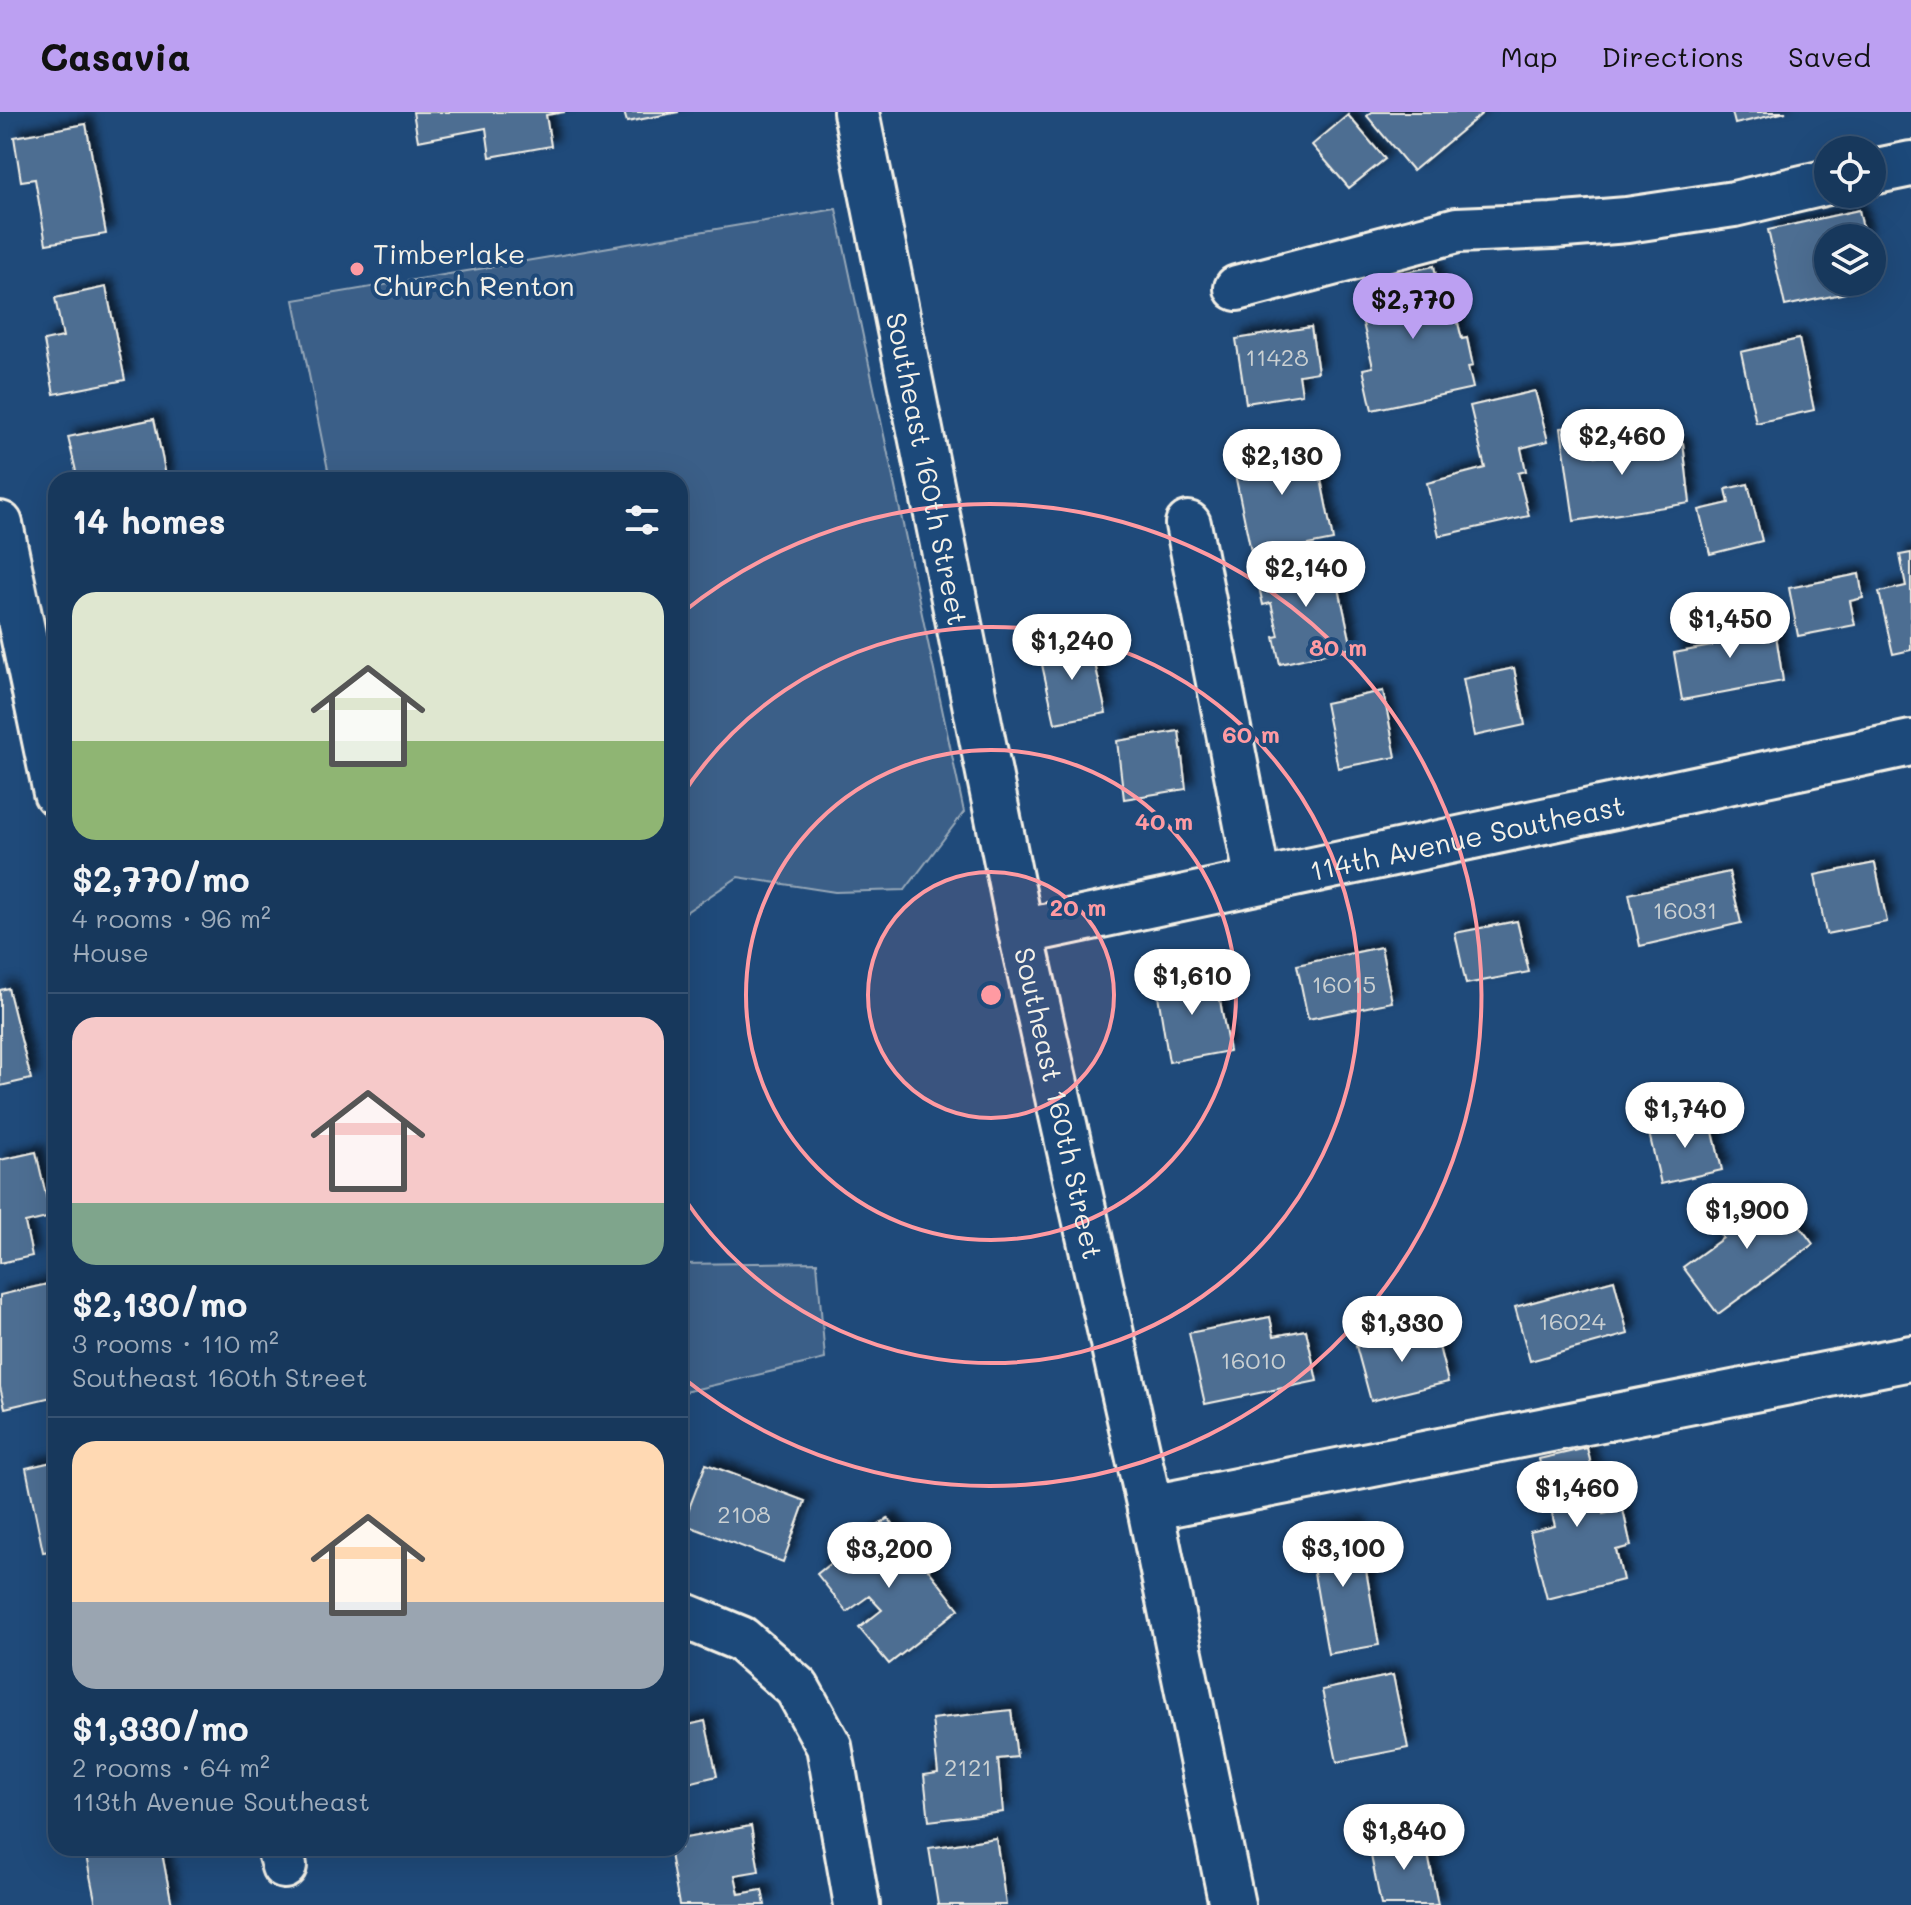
<!DOCTYPE html>
<html lang="en">
<head>
<meta charset="utf-8">
<style>
	body { margin:0; font-family:Mali,sans-serif; background:#244365; color:#f1f3f6; height:100vh; display:flex; flex-direction:column; font-size:30px; white-space:nowrap }
	* { box-sizing:border-box; margin:0 }
	p { font-size:26px; color:#9eacbb }
	.icon { flex:none; width:44px; height:44px; fill:none; stroke:currentColor; stroke-width:2; stroke-linecap:round; stroke-linejoin:round }
	.map { position:relative; flex:1; overflow:hidden }
	.panel { position:absolute; left:48px; top:360px; width:640px; height:1384px; display:flex; flex-direction:column; background:#17385c; border-radius:24px; box-shadow:0 8px 32px #0002,0 0 0 2px #365272 }
	.panel>* { flex:none }
	.controls { position:absolute; left:1814px; top:24px; display:grid; gap:16px }
	.controls a { display:grid; place-items:center; width:72px; height:72px; border-radius:50%; background:#17385c; box-shadow:0 8px 32px #0002,0 0 0 2px #365272; font-size:40px }
	.price { position:absolute; translate:-50% -68px; padding:0 18px; border-radius:28px; background:#fff; color:#222; font-size:26px; line-height:52px; filter:drop-shadow(0 2px 4px #0008) }
	.price::after { content:''; position:absolute; left:50%; top:48px; width:24px; height:18px; margin-left:-12px; background:inherit; clip-path:polygon(0 0,100% 0,50% 100%) }
	.price.selected { background:#bca0f2; color:#111 }
	ul { padding:0; list-style:none }
	li { display:grid; align-content:center; gap:16px; height:424px; padding:0 24px }
	li+li { border-top:2px solid #365272 }
	li span { display:grid; place-items:center; height:248px; border-radius:24px; color:#555 }
	li>.icon { margin-inline-start:auto }
	span .icon { width:144px; height:144px; fill:#fffc; stroke-width:1 }
	li b { font-size:34px }
	h2 { display:flex; justify-content:space-between; align-items:center; height:96px; padding:0 24px; font-size:34px }
	header { display:flex; align-items:center; gap:48px; box-sizing:border-box; height:112px; padding:0 40px; background:#bca0f2; color:#111 }
	header strong { font-size:38px }
	nav { display:flex; gap:44px; margin-inline-start:auto; font-size:28px }
	.map>svg:first-child { display:block }
	.green { fill:#3a5f88; stroke:#97a8b8; stroke-width:2 }
	.building { fill:#4d6e92; stroke:#f4f1e8; stroke-width:2; filter:url(#shadow) }
	.lines { fill:none; stroke-linecap:round; stroke-linejoin:round }
	.minor-casing { stroke:#f4f1e8; stroke-width:50 }
	.minor { stroke:#1f4a7a; stroke-width:44 }
	.ring { fill:none; stroke:#ff9aa2; stroke-width:4 }
	.poi-dot { fill:#ff9aa2; stroke:#1f4a7a; stroke-width:3 }
	.labels { text-anchor:middle; dominant-baseline:central; stroke-width:8; stroke-linejoin:round; paint-order:stroke }
	.number-label { font-size:24px; fill:#cad0d2 }
	.poi-label { font-size:28px; fill:#f4f1e8; stroke:#1f4a7a; text-anchor:start }
	.street-label { font-size:28px; fill:#f4f1e8; stroke:#1f4a7a }
	.centre { fill:#ff9aa2; stroke:#1f4a7a; stroke-width:4 }
	.ring-label { font-size:24px; text-anchor:middle; font-weight:bold; fill:#ff9aa2; stroke:#1f4a7a; stroke-width:8; stroke-linejoin:round; paint-order:stroke }
</style>
</head>
<body>
<header>
<strong>Casavia</strong>
<nav><a>Map</a><a>Directions</a><a>Saved</a></nav>
</header>
<div class="map">
<svg width="1911" height="1793" viewBox="0 0 1911 1793">
	<defs>
		<filter id="shadow"><feDropShadow dx="7" dy="-7" stdDeviation="4" flood-color="#0009"/></filter>
	</defs>
	<rect width="100%" height="100%" fill="#1f4a7a"/>
	<filter id="ink" filterUnits="userSpaceOnUse"><feTurbulence type="fractalNoise" baseFrequency=".0125" numOctaves="2"/><feDisplacementMap in="SourceGraphic" scale="16" xChannelSelector="R" yChannelSelector="G"/><feConvolveMatrix kernelMatrix="1 2 1 2 8 2 1 2 1" color-interpolation-filters="sRGB"/></filter>
	<g filter="url(#ink)">
		<path class="green" d="M836,97l128,603 -59,78 -70,2 -97,-15 -58,39v-436h-350l-36,-180z
			M680,860c6,76 5,155 0,232z
			M817,1150l8,97 -145,34v-129z"/>
		<path class="building" d="M413,0h152l-19,3 5,31 -61,11 -4,-29 -68,13z
			M624,0h55l-52,10z
			M1372,0h112l-71,59 -46,-55z
			M1732,0h54l-51,12z
			M1348,3l37,44 -36,29 -37,-43z
			M86,12l20,110 -60,10 -11,-65 -14,2 -7,-44z
			M1859,98l6,28h-37v44h15l3,11 -61,13 -17,-76z
			M1434,154l5,24 6,-1 7,31 5,-1 5,20 5,-1 6,28 -5,1 5,21 -101,22 -9,-41 10,-2 -10,-44 10,-2 -9,-40z
			M106,175l19,93 -71,14 -10,-53 19,-4 -8,-39z
			M1311,215l7,45 -19,3 3,19 -56,9 -10,-64z
			M1799,227l15,71 -58,13 -15,-71z
			M1535,279l13,50 -27,7 5,23 -8,2 11,43 -90,20 -12,-53 58,-15 -15,-62z
			M154,307l13,61h-89l-10,-43z
			M1591,312l4,32 88,-13 7,60 -116,18 -13,-93z
			M1313,327l20,101 -81,16 -21,-101z
			M1748,372l14,57 -52,13 -11,-44 30,-7 -3,-14z
			M1911,441v97l-18,4 -14,-62 27,-6 -6,-31z
			M1332,444l20,92 -72,16 -6,-27 5,-1 -8,-33 -8,2 -7,-32z
			M1859,462l4,24 -13,3 5,24 -57,11 -9,-48z
			M1736,503l2,13 36,-6 9,59 -101,19 -8,-47 38,-7 -4,-26z
			M1090,529l16,72 -51,10 -16,-72z
			M1514,556l11,57 -51,11 -11,-57z
			M1383,579l13,66 -58,11 -13,-65z
			M1179,619l7,58 -62,10 -7,-58z
			M1875,751l12,59 -61,12 -11,-59z
			M1729,760l12,51 -101,23 -11,-52z
			M1517,809l12,51 -63,12 -11,-51z
			M1381,835l11,55 -84,17 -11,-54z
			M1215,860l14,79 -60,11 -13,-79z
			M8,876l23,91 -31,7v-96z
			M1709,1003l13,55 -61,14 -13,-55z
			M36,1040l15,65 -26,6 7,33 -32,7v-103z
			M1750,1084l10,14 18,-13 35,47 -95,70 -35,-47 40,-29 -11,-14z
			M1614,1168l14,54 -98,27 -15,-54z
			M52,1171l4,16v97l-51,12 -5,-21v-92z
			M1270,1205l4,19 32,-6 11,51 -112,23 -16,-71z
			M1434,1215l14,55 -77,19 -15,-55z
			M1587,1336l16,66 20,-4 8,36 -15,4 7,30 -76,19 -17,-67 25,-6 -16,-67z
			M56,1349v89l-13,2 -17,-84z
			M706,1352l99,37 -22,61 -100,-38z
			M888,1406l71,91 -70,55 -30,-36 23,-18 -13,-14 -22,16 -30,-38z
			M1358,1412l21,121 -51,9 -21,-121z
			M1393,1563l15,73 -71,14 -15,-72z
			M1011,1598l6,47 -19,2 5,53 -74,9 -5,-46 14,-2 -6,-54z
			M705,1609l12,55 -37,9v-58z
			M751,1714l8,45 -24,4 4,19 23,-4 3,15h-86l-10,-57h11v-9z
			M1424,1722l14,71h-57l-12,-59z
			M996,1726l10,67h-68l-9,-57z
			M100,1736h61l11,57h-76l-11,-54z"/>
		<g class="lines">
			<defs>
				<g id="minor">
					<path id="s1" d="M856,0l165,820 129,576 82,397"/>
					<path d="M1872,60l39,-8"/>
					<path d="M1237,176l220,-58 95,-4 75,-6 107,-16 94,-22"/>
					<path d="M0,412l56,269"/>
					<path d="M1188,412l70,357"/>
					<path id="s2" d="M1021,820l890,-189"/>
					<path d="M1150,1396l761,-150"/>
					<path d="M680,1502l61,25 56,49 32,58 28,159"/>
					<path d="M279,1736l5,18"/>
				</g>
			</defs>
			<use href="#minor" class="minor-casing"/>
			<use href="#minor" class="minor"/>
		</g>
	</g>
	<circle cx="991" cy="883" r="123" fill="#ff9aa2" fill-opacity=".12"/>
	<g class="ring">
		<circle cx="991" cy="883" r="123"/>
		<circle cx="991" cy="883" r="245"/>
		<path d="M681 685A368 368 0 1 1 681 1081"/>
		<path d="M682 501A491 491 0 1 1 682 1265"/>
	</g>
	<circle class="poi-dot" cx="357" cy="157" r="8"/>
	<g class="labels">
		<g class="number-label">
			<text x="1277" y="244">11428</text>
			<text x="1685" y="797">16031</text>
			<text x="1344" y="871">16015</text>
			<text x="1572" y="1208">16024</text>
			<text x="1253" y="1247">16010</text>
			<text x="744" y="1401">2108</text>
			<text x="968" y="1654">2121</text>
		</g>
		<g class="poi-label">
			<text x="373" y="141">Timberlake<tspan x="373" dy="32">Church Renton</tspan></text>
		</g>
		<g class="street-label">
			<text stroke="none"><textPath href="#s1" startOffset="364">Southeast 160th Street</textPath></text>
			<text stroke="none"><textPath href="#s2" startOffset="456">114th Avenue Southeast</textPath></text>
			<text stroke="none"><textPath href="#s1" startOffset="1012">Southeast 160th Street</textPath></text>
		</g>
	</g>
	<circle cx="991" cy="883" r="12" class="centre"/>
	<g class="ring-label">
		<text x="1338" y="544">80 m</text>
		<text x="1251" y="631">60 m</text>
		<text x="1164" y="718">40 m</text>
		<text x="1078" y="804">20 m</text>
	</g>
</svg>
<div class="controls">
<a><svg class="icon" aria-label="locate" viewBox="0 0 24 24"><circle cx="12" cy="12" r="6"/><path d="M12 2v4M12 18v4M2 12h4M18 12h4"/></svg></a>
<a><svg class="icon" aria-label="layers" viewBox="0 0 24 24"><path d="M12 4l9 5-9 5-9-5zM3 14l9 5 9-5"/></svg></a>
</div>
<b class="price selected" style="left:1413px;top:229px">$2,770</b>
<b class="price" style="left:1622px;top:365px">$2,460</b>
<b class="price" style="left:1282px;top:385px">$2,130</b>
<b class="price" style="left:1306px;top:497px">$2,140</b>
<b class="price" style="left:1730px;top:548px">$1,450</b>
<b class="price" style="left:1072px;top:570px">$1,240</b>
<b class="price" style="left:1192px;top:905px">$1,610</b>
<b class="price" style="left:1685px;top:1038px">$1,740</b>
<b class="price" style="left:1747px;top:1139px">$1,900</b>
<b class="price" style="left:1402px;top:1252px">$1,330</b>
<b class="price" style="left:1577px;top:1417px">$1,460</b>
<b class="price" style="left:1343px;top:1477px">$3,100</b>
<b class="price" style="left:889px;top:1478px">$3,200</b>
<b class="price" style="left:1404px;top:1760px">$1,840</b>
<section class="panel">
<h2>14 homes<svg class="icon" aria-label="filters" viewBox="0 0 24 24"><path d="M4 7h16M4 17h16"/><circle cx="9" cy="7" r="2"/><circle cx="15" cy="17" r="2"/></svg></h2>
<ul>
<li><span style="background:linear-gradient(#dfe7d0 60%,#8fb573 0)"><svg class="icon" aria-label="home" viewBox="0 0 24 24"><path d="M3 11l9-7 9 7M6 9v11h12V9"/></svg></span><div><b>$2,770/mo</b><p>4 rooms · 96 m²</p><p>House</p></div></li>
<li><span style="background:linear-gradient(#f6c9c9 75%,#7fa58c 0)"><svg class="icon" aria-label="home" viewBox="0 0 24 24"><path d="M3 11l9-7 9 7M6 9v11h12V9"/></svg></span><div><b>$2,130/mo</b><p>3 rooms · 110 m²</p><p>Southeast 160th Street</p></div></li>
<li><span style="background:linear-gradient(#ffd9b3 65%,#9aa5b1 0)"><svg class="icon" aria-label="home" viewBox="0 0 24 24"><path d="M3 11l9-7 9 7M6 9v11h12V9"/></svg></span><div><b>$1,330/mo</b><p>2 rooms · 64 m²</p><p>113th Avenue Southeast</p></div></li>
</ul>
</section>
</div>
</body>
</html>
